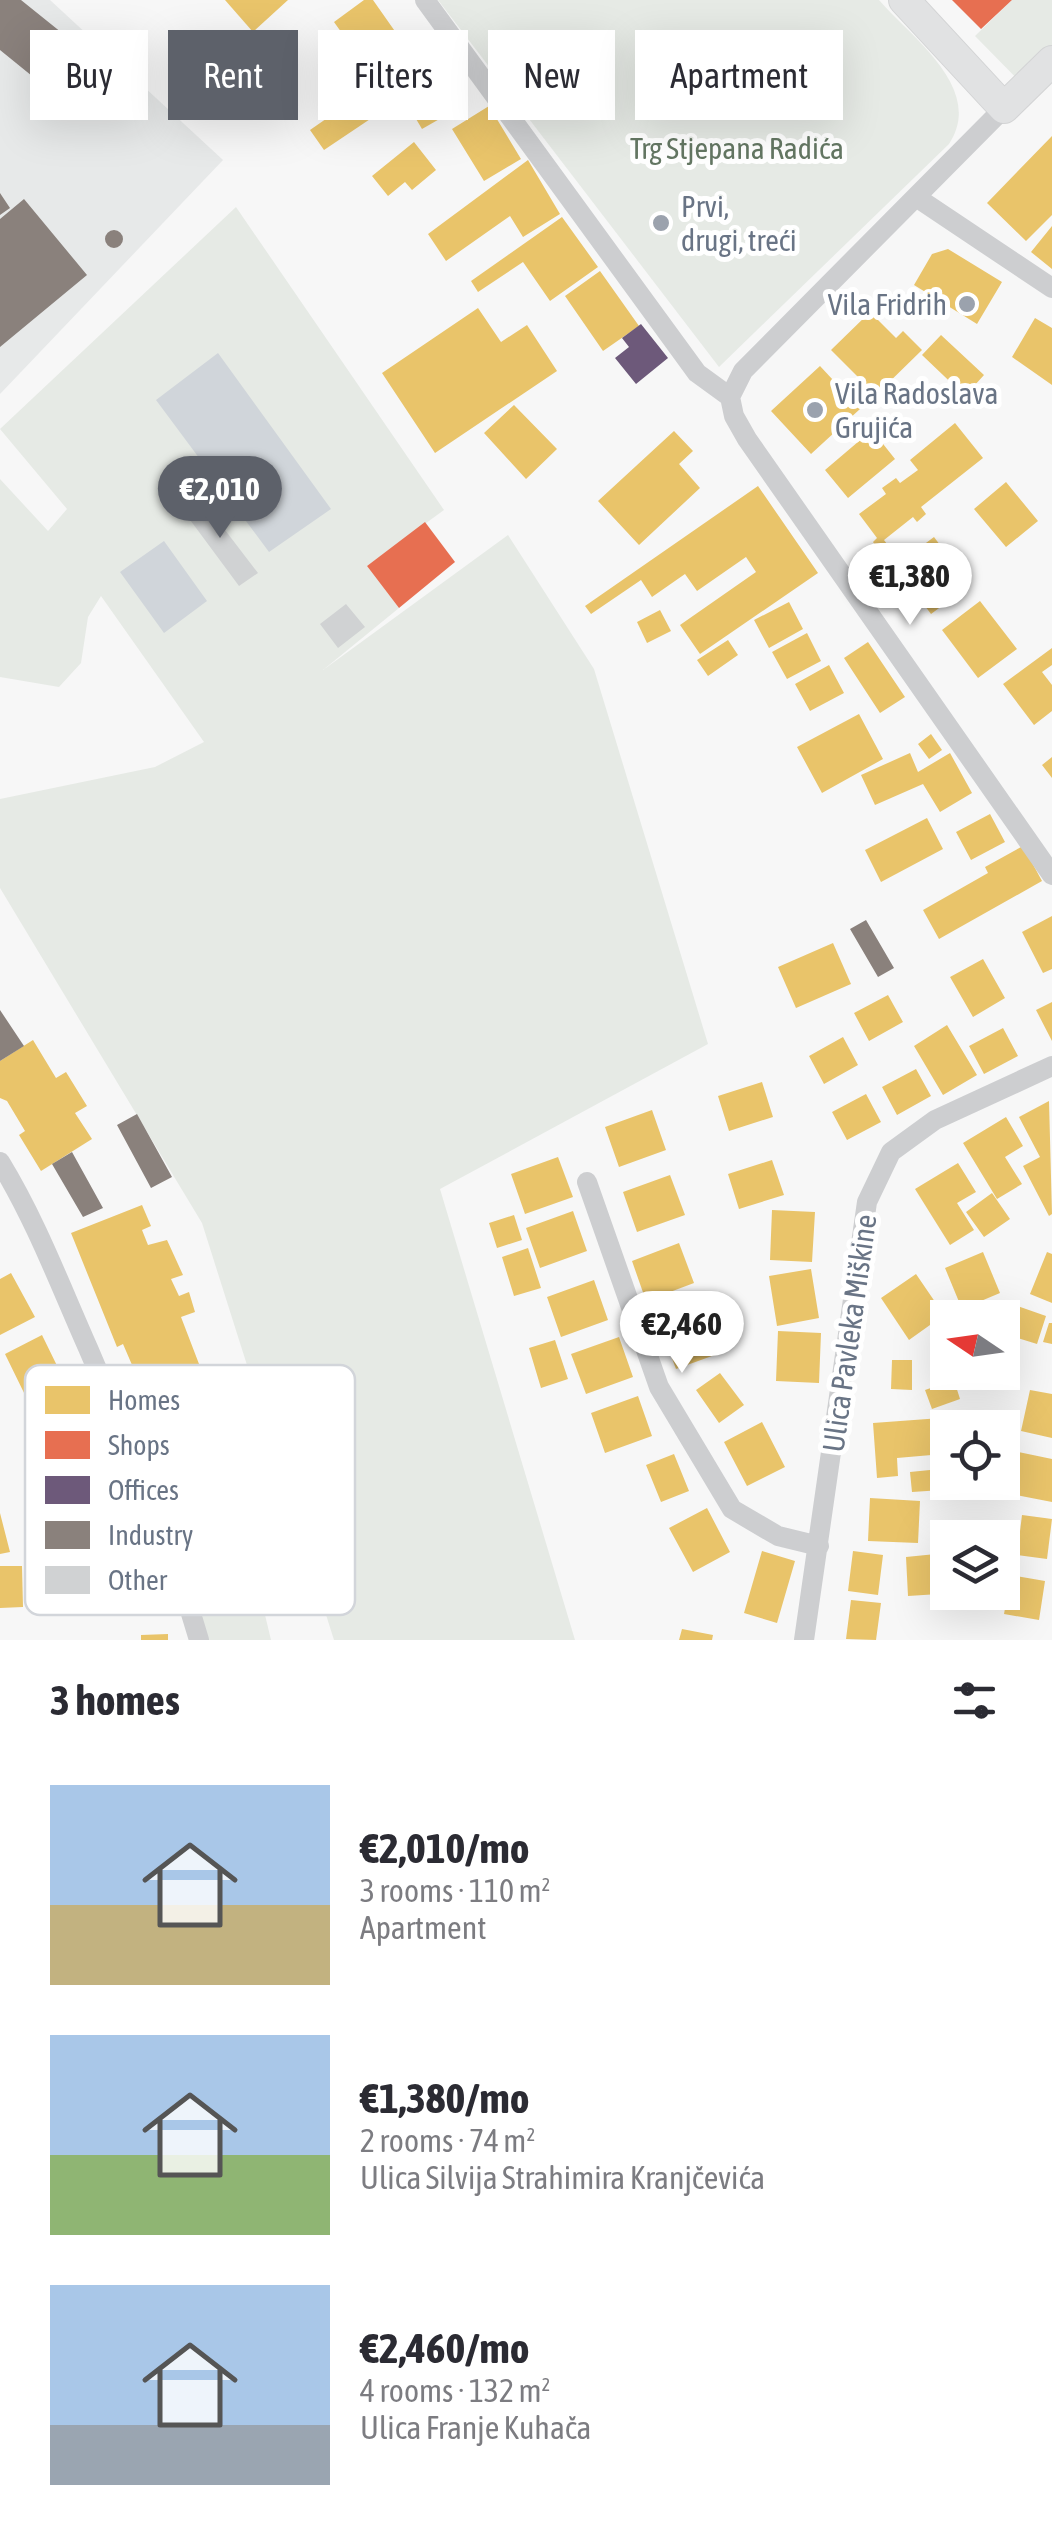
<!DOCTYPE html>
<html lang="en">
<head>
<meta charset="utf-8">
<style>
	body { margin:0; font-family:"Asap Condensed",sans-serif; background:#f2f2f3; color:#2b2b33; height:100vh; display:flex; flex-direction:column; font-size:38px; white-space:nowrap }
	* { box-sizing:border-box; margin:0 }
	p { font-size:32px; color:#7c7c81 }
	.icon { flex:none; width:55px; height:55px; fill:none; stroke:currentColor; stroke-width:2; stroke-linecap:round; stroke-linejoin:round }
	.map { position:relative; height:1640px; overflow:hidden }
	.side { display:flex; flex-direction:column; background:#fff; flex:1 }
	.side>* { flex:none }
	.hud { position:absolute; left:30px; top:30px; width:992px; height:90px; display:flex; gap:20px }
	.needle { width:65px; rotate:283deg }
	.tools { position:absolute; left:930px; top:1300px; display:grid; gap:20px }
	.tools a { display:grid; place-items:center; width:90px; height:90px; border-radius:0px; background:#fff; box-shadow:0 10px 40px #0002; font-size:50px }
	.price { position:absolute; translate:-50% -85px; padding:0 22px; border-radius:35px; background:#fff; color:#222; font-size:32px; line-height:65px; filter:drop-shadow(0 2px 5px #0008) }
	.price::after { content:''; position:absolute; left:50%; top:60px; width:30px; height:22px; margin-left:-15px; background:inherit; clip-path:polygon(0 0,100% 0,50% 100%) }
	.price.active { background:#5d616a; color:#fff }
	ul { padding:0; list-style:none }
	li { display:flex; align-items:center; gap:30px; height:250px; padding:0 50px }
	li span { display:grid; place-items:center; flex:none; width:280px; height:200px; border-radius:0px; color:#555 }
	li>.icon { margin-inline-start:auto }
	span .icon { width:120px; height:120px; fill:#fffc; stroke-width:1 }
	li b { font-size:42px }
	h2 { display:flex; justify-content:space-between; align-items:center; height:120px; padding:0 50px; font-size:42px }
	.pill { padding:0 35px; border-radius:0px; background:#fff; box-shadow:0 10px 40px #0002; font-size:35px; line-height:90px }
	.pill.active { background:#5d616a; color:#fff }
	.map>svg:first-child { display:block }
	.built { fill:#e7e9e9 }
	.green { fill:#e6eae5 }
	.water { fill:#d0d5da }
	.homes { fill:#e9c46a }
	.shops { fill:#e76f51 }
	.offices { fill:#6d597a }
	.industry { fill:#8a817c }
	.building { fill:#d0d2d3 }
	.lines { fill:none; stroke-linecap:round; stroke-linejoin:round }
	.primary-casing { stroke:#d3d4d5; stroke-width:32 }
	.minor { stroke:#cdced0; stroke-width:20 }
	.primary { stroke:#e1e2e3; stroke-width:30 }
	.poi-dot { fill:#9ba2ad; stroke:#fff; stroke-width:4 }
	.labels { text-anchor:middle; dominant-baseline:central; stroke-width:10; stroke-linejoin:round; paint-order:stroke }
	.park-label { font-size:30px; fill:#647763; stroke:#fff }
	.poi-label { font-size:30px; fill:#697485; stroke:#fff; text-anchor:start }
	.street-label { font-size:30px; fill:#697485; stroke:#fff }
	.key { fill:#fff; stroke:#d2d5da; stroke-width:2.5 }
	.key-label { font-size:28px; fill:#697485 }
</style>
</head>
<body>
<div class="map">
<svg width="1052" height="1640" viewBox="0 0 1052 1640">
	<rect width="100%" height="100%" fill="#f7f7f7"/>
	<path class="built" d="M0,0h50l173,160 -223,234z"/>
	<path class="green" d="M438,0h441c34,39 106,89 70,144l-230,223z
		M1012,0h40v61l-27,26 -50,-51z
		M236,207l208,303 -77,56 32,42 -76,62 185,-135 86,134 114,375 -268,145 135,451h-241l-132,-417 -202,-335v-89l155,-32 49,-25 -103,-146 -13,21 -7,46 -22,24 -59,-10v-198l48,52 19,-22 -67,-80z
		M255,1573l16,67h-72l-13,-46z"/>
	<path class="water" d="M218,353l113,156 -62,43 -113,-152z
		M164,541l43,60 -43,32 -44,-61z"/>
	<path class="homes" d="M225,0h63l-35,32z
		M364,0h9l33,47 -24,20 7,9 37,-21 31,54 -35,20 -19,-32 -79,53 -14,-20 36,-25 -6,-10 31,-21 -37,-52z
		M489,106l32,53 -37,22 -32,-52z
		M1052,136v79l-26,26 -39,-38z
		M414,142l22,28 -24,20 -7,-8 -17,14 -16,-20z
		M528,160l32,54 -37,23 -13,-21 -64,45 -18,-27z
		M562,217l36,50 -48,34 -27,-39 -45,30 -7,-11z
		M1052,226v43l-21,-17z
		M948,249l54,33 -25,42 -63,-39 18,-31z
		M600,271l39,55 -36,25 -38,-55z
		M478,308l23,34 26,-17 30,46 -122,82 -53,-80z
		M870,312l26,26 7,-7 19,19 -46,45 -45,-45z
		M1035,318l17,10v57l-40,-28z
		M941,335l43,40 -19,21 -43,-41z
		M820,366l40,43 -49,45 -40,-43z
		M514,405l43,44 -31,30 -42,-46z
		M955,423l28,35 -62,49 5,7 -9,8 -4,-5 -29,23 3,4 -8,7 -6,-9 4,-4 -18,-24 27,-20 -4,-6 14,-10 4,5 18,-13 -8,-10z
		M872,430l23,29 -47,39 -23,-28z
		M674,431l19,20 -14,13 21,24 -61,57 -41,-44z
		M1006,482l32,39 -32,26 -32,-38z
		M758,486l60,87 -118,81 -20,-29 76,-53 -10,-15 -49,34 -12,-17 -33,23 -11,-17 -50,34 -6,-8z
		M934,537l36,48 -39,29 -36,-48z
		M980,601l37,48 -39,29 -36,-48z
		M789,602l14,27 -34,19 -15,-28z
		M660,610l11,21 -24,12 -10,-21z
		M807,633l14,28 -34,18 -15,-27z
		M728,640l10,15 -30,21 -11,-16z
		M868,642l37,55 -25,16 -36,-55z
		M1052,648v17l-10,7 10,13v26l-18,14 -31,-41z
		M829,665l15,28 -34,18 -15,-27z
		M859,714l24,45 -61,34 -25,-46z
		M931,734l11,16 -13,9 -11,-15z
		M910,753l8,19 32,-19 22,40 -32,19 -17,-28 -48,21 -14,-30z
		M1052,757v21l-10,-13z
		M990,814l15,28 -34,18 -15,-28z
		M927,818l16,31 -62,33 -16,-32z
		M1023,846l19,35 -103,58 -16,-29 65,-37 -3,-6z
		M1052,916v53l-9,4 -21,-41z
		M833,943l18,41 -55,24 -18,-41z
		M983,959l22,39 -32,19 -23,-40z
		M888,995l15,27 -34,19 -15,-28z
		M1052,1002v39l-16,-31z
		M947,1025l30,50 -34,20 -29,-49z
		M1003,1028l15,28 -34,18 -15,-28z
		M843,1037l15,28 -34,19 -15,-28z
		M33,1040l23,38 10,-6 21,34 -12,7 17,26 -51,32 -22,-36 6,-4 -18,-30 -7,-3v-37z
		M916,1069l15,27 -34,19 -15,-28z
		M762,1082l11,35 -44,14 -11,-35z
		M866,1094l15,28 -34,18 -15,-28z
		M1049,1101l3,113 -3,2 -26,-50 17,-9 -21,-40z
		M652,1110l14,40 -47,17 -14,-40z
		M1006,1117l17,29 -18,11 17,27 -25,15 -34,-56z
		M558,1157l15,40 -48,17 -14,-40z
		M772,1160l12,35 -45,14 -11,-35z
		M958,1163l18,29 -19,11 17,27 -24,15 -35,-56z
		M670,1175l15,40 -48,17 -14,-40z
		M992,1193l18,26 -26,18 -18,-25z
		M142,1205l9,21 -9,4 6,15 19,-5 16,35 -12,4 8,17 10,-4 6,20 -14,5 28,73 -4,1 43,101 -51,15 -4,-9 -10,6 -40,-91 8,-4 -28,-65 -6,3 -46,-114z
		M772,1210l43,2 -3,50 -42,-2z
		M573,1211l14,40 -47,17 -14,-40z
		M514,1215l8,25 -25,8 -8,-25z
		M679,1243l15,40 -48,18 -14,-40z
		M528,1248l13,40 -27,8 -12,-39z
		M983,1252l17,41 -38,16 -17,-41z
		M1047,1252l5,2v49l-22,-9z
		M811,1269l8,49 -42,8 -8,-50z
		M11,1273l24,44 -35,18v-56z
		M916,1274l28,41 -35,25 -28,-42z
		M594,1280l14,40 -47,17 -14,-40z
		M1009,1303l37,13 -9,28 -35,-11z
		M708,1311l15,41 -47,17 -15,-40z
		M1049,1323h3v21l-9,-2z
		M778,1331l43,2 -2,50 -43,-2z
		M42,1335l22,45 -37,19 -22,-45z
		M619,1337l14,40 -47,17 -15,-40z
		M555,1340l13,39 -27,9 -12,-40z
		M892,1360h20v30l-21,-1z
		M720,1373l24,32 -25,18 -23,-33z
		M954,1380l6,19 -28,10 -7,-19z
		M1030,1390l22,4v44l-31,-7z
		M638,1396l14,40 -47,17 -14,-40z
		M941,1418l2,36 -46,4 1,18 -21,2 -4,-55z
		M762,1422l23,45 -38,19 -23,-44z
		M1013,1451l39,8v43l-47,-9z
		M674,1454l15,37 -28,11 -15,-37z
		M940,1469l2,21 -30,2 -2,-20z
		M870,1498l50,3 -2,42 -50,-2z
		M707,1508l23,44 -37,20 -24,-44z
		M0,1513l10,39 -10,2z
		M1022,1515l30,4 -5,40 -30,-4z
		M762,1551l33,10 -18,62 -33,-10z
		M853,1551l30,4 -5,40 -30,-4z
		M936,1554l3,40 -31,2 -2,-39z
		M0,1566h22l1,41 -23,1z
		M1011,1575l34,6 -6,39 -35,-6z
		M851,1600l30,3 -5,37 -30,-1z
		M682,1629l31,6 -1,5h-33z
		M168,1634v6h-27v-5z"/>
	<path class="shops" d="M952,0h60l-31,29z
		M425,522l30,40 -56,46 -32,-42z"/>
	<path class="offices" d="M641,324l27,34 -32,26 -21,-26 14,-11 -7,-9z"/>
	<path class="industry" d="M0,0h21l97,78 -33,41 -85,-69z
		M0,193l10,15 -10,7z
		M24,199l63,76 -87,72v-128z
		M105 239a9 9 0 1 1 18 0a9 9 0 1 1-18 0Z
		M866,920l28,48 -16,9 -28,-48z
		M0,1010l24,36 -24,15z
		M137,1114l35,63 -21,11 -34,-63z
		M72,1152l31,56 -20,9 -31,-53z"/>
	<path class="building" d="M199,496l59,77 -19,13 -57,-77z
		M346,604l19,23 -27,21 -18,-24z"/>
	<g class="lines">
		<defs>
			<path id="primary" d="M904,0l100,108 48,-47"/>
		</defs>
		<use href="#primary" class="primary-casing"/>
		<path class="minor" d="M425,0l272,373 33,24
			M919,199l133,89
			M730,397l4,19 13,23 305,436
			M730,397l13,-26 261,-263
			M0,1162c36,59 60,123 88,186 41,96 82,192 111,292
			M587,1182l72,205 73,122 46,27 41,10
			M804,1640l63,-438 24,-50 44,-32 117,-54"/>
		<use href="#primary" class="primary"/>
	</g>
	<g class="poi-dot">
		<circle cx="661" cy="223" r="10"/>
		<circle cx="967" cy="304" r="10"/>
		<circle cx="815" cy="410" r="10"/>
	</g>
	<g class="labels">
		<g class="park-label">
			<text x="737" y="148">Trg Stjepana Radića</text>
		</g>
		<g class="poi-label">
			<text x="681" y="206">Prvi,<tspan x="681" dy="34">drugi, treći</tspan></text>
			<text x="947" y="304" text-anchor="end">Vila Fridrih</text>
			<text x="835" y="393">Vila Radoslava<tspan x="835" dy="34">Grujića</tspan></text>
		</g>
		<g class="street-label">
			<text transform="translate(849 1333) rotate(-82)">Ulica Pavleka Miškine</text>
		</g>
	</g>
	<rect x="25" y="1365" width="330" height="250" rx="15" class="key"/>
	<rect x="45" y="1386" width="45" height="28" fill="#e9c46a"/>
	<rect x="45" y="1431" width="45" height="28" fill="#e76f51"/>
	<rect x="45" y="1476" width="45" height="28" fill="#6d597a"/>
	<rect x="45" y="1521" width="45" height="28" fill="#8a817c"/>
	<rect x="45" y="1566" width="45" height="28" fill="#d0d2d3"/>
	<g class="key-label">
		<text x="108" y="1410">Homes</text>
		<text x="108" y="1455">Shops</text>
		<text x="108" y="1500">Offices</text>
		<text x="108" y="1545">Industry</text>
		<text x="108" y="1590">Other</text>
	</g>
</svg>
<div class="tools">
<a><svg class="needle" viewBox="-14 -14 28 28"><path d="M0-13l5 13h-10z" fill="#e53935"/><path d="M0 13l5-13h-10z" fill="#7c7c81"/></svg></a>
<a><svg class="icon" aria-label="locate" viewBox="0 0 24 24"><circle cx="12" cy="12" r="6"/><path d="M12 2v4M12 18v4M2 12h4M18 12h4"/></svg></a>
<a><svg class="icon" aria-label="layers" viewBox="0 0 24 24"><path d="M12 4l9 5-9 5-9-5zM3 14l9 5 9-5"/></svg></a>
</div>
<b class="price active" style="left:220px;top:541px">€2,010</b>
<b class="price" style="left:910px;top:628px">€1,380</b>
<b class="price" style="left:682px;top:1376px">€2,460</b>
<div class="hud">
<a class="pill">Buy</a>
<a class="pill active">Rent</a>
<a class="pill">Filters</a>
<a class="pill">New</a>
<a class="pill">Apartment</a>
</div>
</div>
<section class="side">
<h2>3 homes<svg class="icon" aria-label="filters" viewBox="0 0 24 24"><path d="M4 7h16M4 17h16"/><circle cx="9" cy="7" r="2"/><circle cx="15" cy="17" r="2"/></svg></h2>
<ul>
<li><span style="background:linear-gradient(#a9c7e8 60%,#c2b280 0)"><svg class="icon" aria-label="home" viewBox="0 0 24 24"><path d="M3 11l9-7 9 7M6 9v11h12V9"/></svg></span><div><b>€2,010/mo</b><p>3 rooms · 110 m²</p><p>Apartment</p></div></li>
<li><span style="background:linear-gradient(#a9c7e8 60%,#8fb573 0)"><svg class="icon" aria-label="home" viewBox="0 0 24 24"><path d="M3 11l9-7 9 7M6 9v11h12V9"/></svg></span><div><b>€1,380/mo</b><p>2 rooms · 74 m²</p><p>Ulica Silvija Strahimira Kranjčevića</p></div></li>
<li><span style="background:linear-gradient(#a9c7e8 70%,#9aa5b1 0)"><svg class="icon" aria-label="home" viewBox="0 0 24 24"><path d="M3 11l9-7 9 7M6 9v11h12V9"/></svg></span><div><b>€2,460/mo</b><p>4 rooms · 132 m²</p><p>Ulica Franje Kuhača</p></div></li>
</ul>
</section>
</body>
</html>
